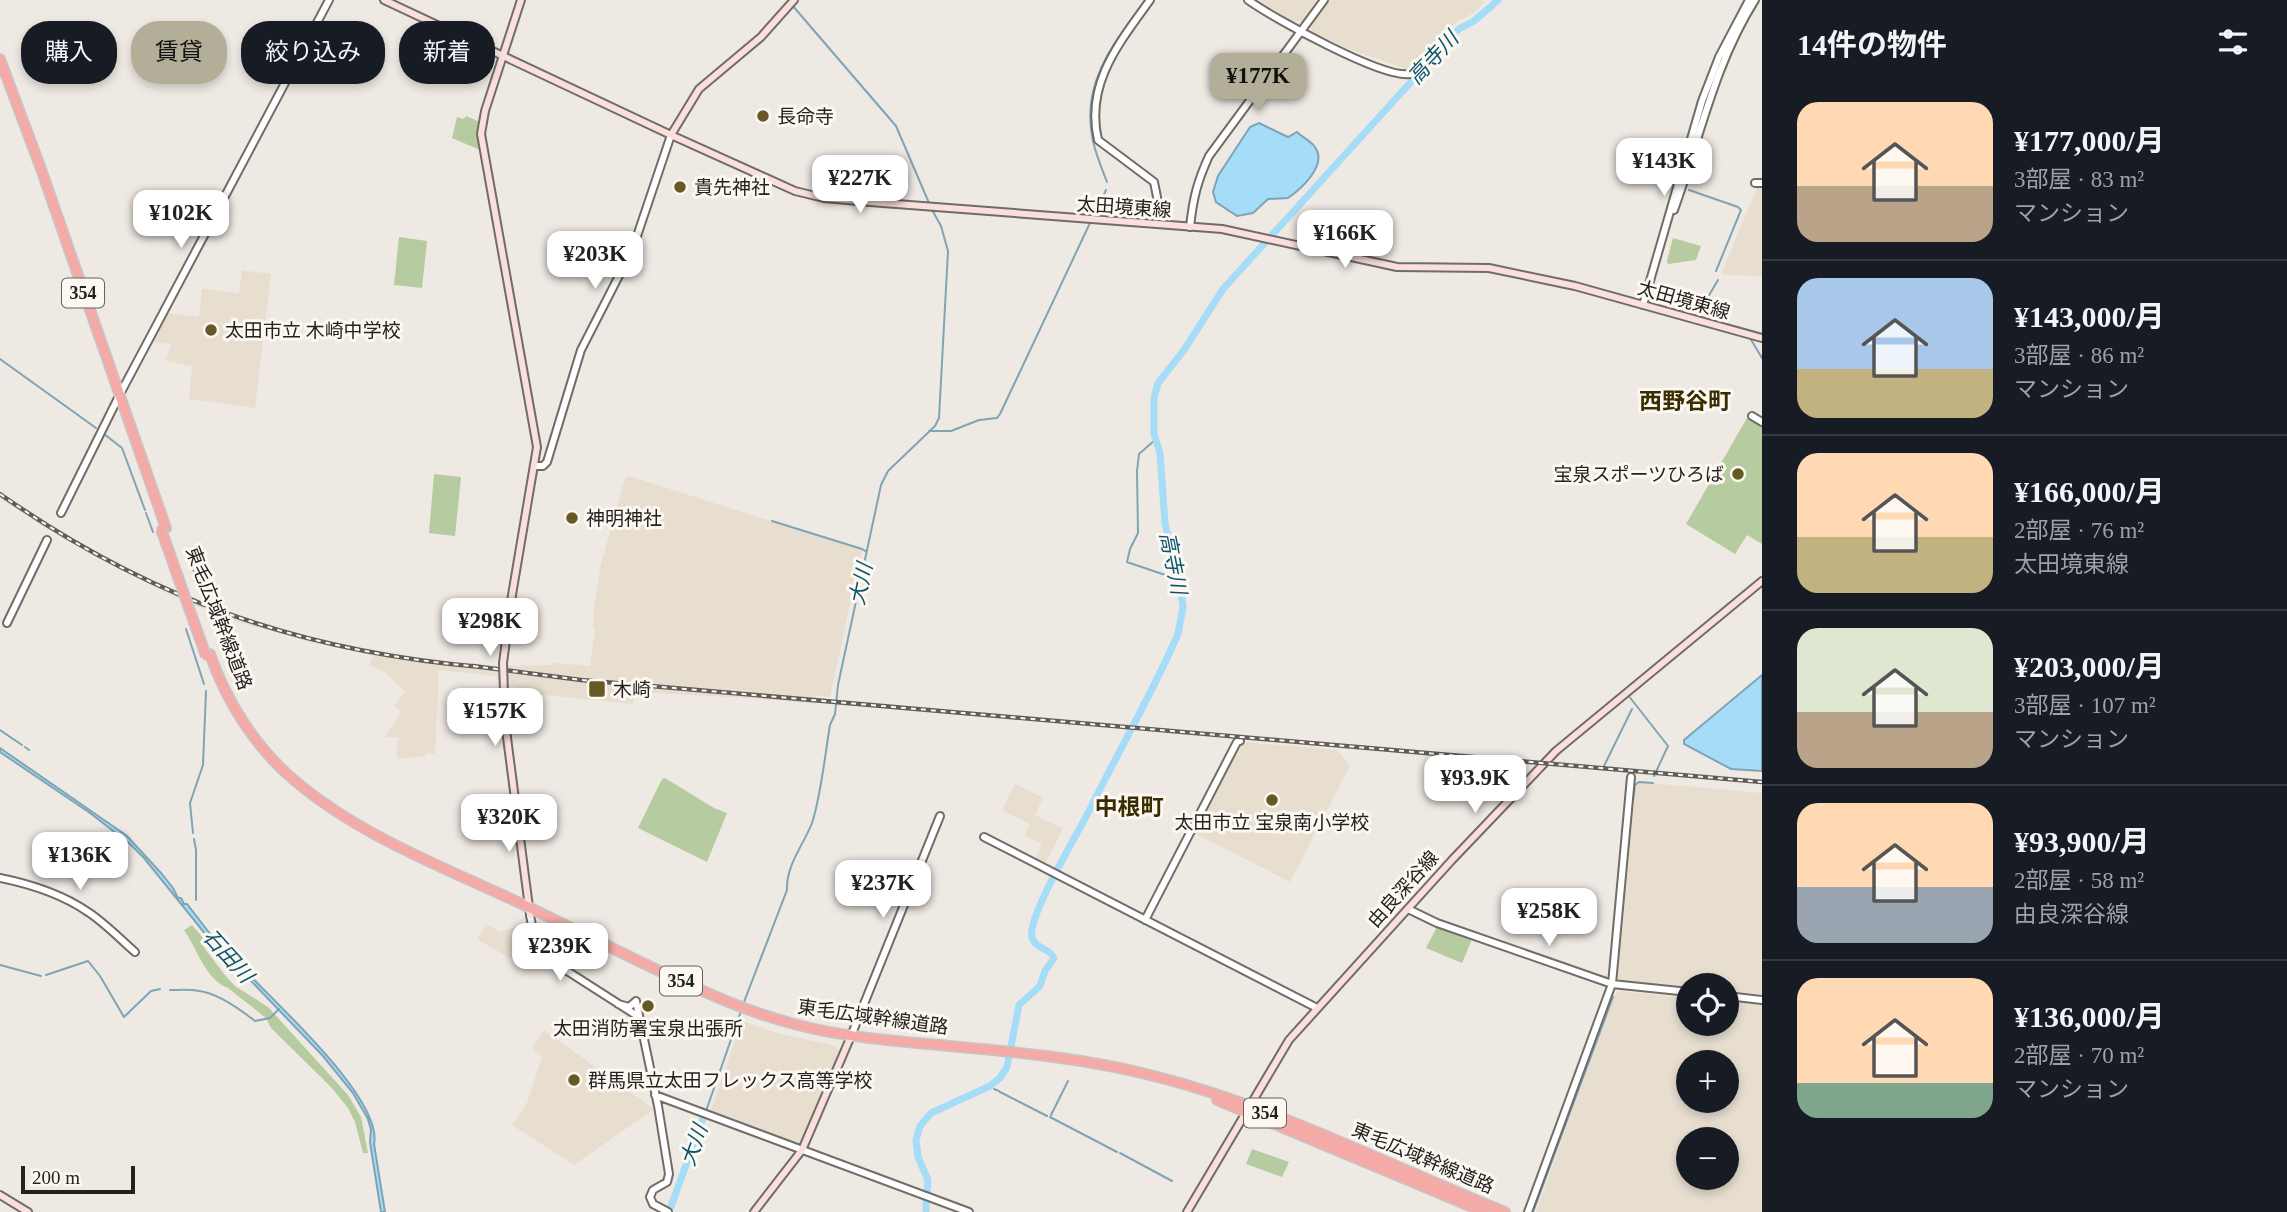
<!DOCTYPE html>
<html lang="ja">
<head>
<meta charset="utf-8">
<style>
	body { margin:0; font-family:"Times New Roman","Noto Sans JP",serif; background:#242831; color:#f1f3f6; height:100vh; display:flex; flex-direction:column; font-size:26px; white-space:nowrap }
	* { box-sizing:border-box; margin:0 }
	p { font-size:23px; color:#9ea1a6 }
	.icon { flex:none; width:38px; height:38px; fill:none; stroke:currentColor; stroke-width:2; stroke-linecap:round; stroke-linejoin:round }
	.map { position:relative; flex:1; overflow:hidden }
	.details { display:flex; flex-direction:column; background:#171b24; width:525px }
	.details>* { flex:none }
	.guide { position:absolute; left:21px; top:21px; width:665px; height:63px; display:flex; gap:14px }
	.fabs { position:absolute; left:1676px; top:973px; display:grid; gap:14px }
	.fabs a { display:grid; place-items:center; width:63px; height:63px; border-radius:50%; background:#171b24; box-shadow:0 4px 10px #0003; font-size:35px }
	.scale { position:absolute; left:21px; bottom:18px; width:114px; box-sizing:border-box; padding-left:7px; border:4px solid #23221f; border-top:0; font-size:19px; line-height:24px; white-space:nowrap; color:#23221f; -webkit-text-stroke:5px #fcf7f0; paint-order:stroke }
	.price { position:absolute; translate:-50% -60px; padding:0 16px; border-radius:14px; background:#fff; color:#222; font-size:23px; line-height:46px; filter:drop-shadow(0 2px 4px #0008) }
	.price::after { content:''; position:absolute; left:50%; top:42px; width:21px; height:16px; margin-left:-10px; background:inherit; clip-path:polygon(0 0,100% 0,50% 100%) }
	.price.selected { background:#b3ae98; color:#111 }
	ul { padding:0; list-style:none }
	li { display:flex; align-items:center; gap:21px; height:175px; padding:0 35px }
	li+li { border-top:2px solid #363941 }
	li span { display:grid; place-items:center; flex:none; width:196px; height:140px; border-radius:21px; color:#555 }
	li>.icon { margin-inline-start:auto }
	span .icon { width:84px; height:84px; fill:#fffc; stroke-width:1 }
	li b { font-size:30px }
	h2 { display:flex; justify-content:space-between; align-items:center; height:84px; padding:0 35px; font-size:30px }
	.chip { padding:0 24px; border-radius:28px; background:#171b24; box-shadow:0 4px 10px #0003; font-size:24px; line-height:63px }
	.chip.selected { background:#b3ae98; color:#111 }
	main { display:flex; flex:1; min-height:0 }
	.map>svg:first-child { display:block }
	.built { fill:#e7ded0; fill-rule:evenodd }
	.green { fill:#b6cb9f }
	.water { fill:#a5dcf7; stroke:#7ea4b6; stroke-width:2 }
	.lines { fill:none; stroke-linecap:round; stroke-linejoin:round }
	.stream { stroke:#7ea4b6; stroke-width:2 }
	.river { stroke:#a5dcf7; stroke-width:7 }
	.tertiary-casing { stroke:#706c66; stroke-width:10 }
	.secondary-casing { stroke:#706c66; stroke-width:10 }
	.trunk-casing { stroke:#c6c6c5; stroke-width:12 }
	.tertiary { stroke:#fff; stroke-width:6 }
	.secondary { stroke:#fbdfdd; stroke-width:6 }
	.trunk { stroke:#f4aaa6; stroke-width:9 }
	.rail-casing { stroke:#605d59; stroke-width:4.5 }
	.rail { stroke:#fcf7f0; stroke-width:2; stroke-dasharray:5; stroke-linecap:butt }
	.secondary-bridge-casing { stroke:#706c66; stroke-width:10; stroke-linecap:butt }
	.trunk-bridge-casing { stroke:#c6c6c5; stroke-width:12; stroke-linecap:butt }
	.secondary-bridge { stroke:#fbdfdd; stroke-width:6 }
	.trunk-bridge { stroke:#f4aaa6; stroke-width:9 }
	.poi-dot { fill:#675926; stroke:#fcf7f0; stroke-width:2.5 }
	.labels { text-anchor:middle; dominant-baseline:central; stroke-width:6; stroke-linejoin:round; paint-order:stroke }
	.shield { fill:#fcf7f0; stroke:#64625e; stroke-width:2 }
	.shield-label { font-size:18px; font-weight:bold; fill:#23221f }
	.poi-label { font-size:19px; fill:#23221f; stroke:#fcf7f0; text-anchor:start }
	.street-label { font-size:19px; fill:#23221f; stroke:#fcf7f0 }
	.water-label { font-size:21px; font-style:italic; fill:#0c556f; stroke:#fcf7f0 }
	.quarter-label { font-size:23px; font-weight:bold; fill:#392d02; stroke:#fcf7f0 }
</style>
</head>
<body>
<main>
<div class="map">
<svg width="1762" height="1212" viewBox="0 0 1762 1212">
	<rect width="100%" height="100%" fill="#efe9e3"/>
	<path class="built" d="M1258,0h60l-15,21 -9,1z
		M1329,0h153l3,2 -13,12 -16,8 -47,48 -58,-20 -39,-18 -2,-6z
		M1758,185h4v91l-39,-1 -1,-3z
		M242,270l29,4 -16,134 -66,-9 3,-33 -26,-5 5,-17 -20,-2 16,-29 32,4 3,-28 37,4z
		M629,476l233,74 -32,147 -14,-1v8l-66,-6 -114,-6 -3,12 -117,-12 -1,-5 -5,-1 -1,-7h-13v-3l-59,-6 2,9 -4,75 -8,-1 -2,3 -25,3 -4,-4 2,-17 -13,-1 16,-25 -7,-6 11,-14 -19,-19 -17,-8 6,-14 39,7 79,8 57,-1 6,-2 34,3 5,-36 -2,-3 1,-18 6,-41 25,-90z
		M0,492l66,43 42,24 60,29 69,27 74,22 60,13 -1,5 -60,-13 -75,-21 -61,-24 -115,-61 -59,-38z
		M1242,742l95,8 13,16 -60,116 -96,-49z
		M1639,782l123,11v201l-35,-3v-6h-38v2l-73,-7 19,-194z
		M1015,784l28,14 -8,17 28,14 -19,37 -10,-5 8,-17 -17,-9 5,-11 -28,-14z
		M486,924l14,8 26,-8 4,25 -10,15 -43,-25z
		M1619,991l70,7v26h38v-23l35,4v207h-226l78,-216zM1689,1062h38v39h-38zM1689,1139h38v39h-38z
		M742,1021l35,12 59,13 3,6 -39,92 -3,1 -87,-33z
		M544,1030l110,79 -80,56 -62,-40 15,-22 15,-46 -10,-9z"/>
	<path class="green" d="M466,116l14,6v28l-28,-12 5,-21 7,2z
		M399,237l28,4 -5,47 -28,-3z
		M1673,238l28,8 -5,14 -28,4 -1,-3z
		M1750,417l12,7v120l-15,-9 -12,19 -49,-30 61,-106z
		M434,474l27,3 -6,59 -26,-3z
		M665,778l49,30 13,5 -20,49 -69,-34 24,-49z
		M192,925l11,13 -3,4 24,32 11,12 33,21 80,88 13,22 7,36h-5l-8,-31 -7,-14 -17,-21 -60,-59 -5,-10 -38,-30c-22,-8 -31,-39 -44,-58z
		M1438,925l35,12 -11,26 -36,-15z
		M1252,1149l37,13 -7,15 -36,-13z"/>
	<path class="water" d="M1259,123l29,14 9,-5c5,5 14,9 18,15 13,18 -14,42 -27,51l-20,1 -15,14 -16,3 -21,-14 -3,-10 5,-16 32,-49z
		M1762,675v96l-31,-2 -47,-25v-4z
		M0,748l127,88 34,37 12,15 5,10h3l3,6h3l37,48 8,5c31,35 152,140 142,187l11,68h-4l-11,-70 1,-12 -3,-11 -15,-26 -30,-37 -92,-96 -8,-4 -79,-98 -14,-14 -40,-31 -90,-61z"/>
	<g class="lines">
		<path class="stream" d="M792,5l104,121 33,77
			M1107,182c-5,-13 -11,-27 -14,-41 -13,-58 21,-98 53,-141
			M1689,190l49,17 3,3 -25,61
			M1094,217l12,-27
			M1705,302l13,-22
			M1698,316l4,-8
			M1716,322l32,9
			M1750,338l12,20
			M0,359l96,69
			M929,431h22l28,-11 18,-2 3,-4 90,-191
			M104,434l18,14 23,62
			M1155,440l-16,14 -2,17 1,62 -8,16 -3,13 50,17
			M146,513l7,19
			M772,521l90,28 5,3
			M193,548l1,33
			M186,629l18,55
			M1628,695l40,51
			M0,730l22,15
			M25,747l4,3
			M1604,766l28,-57
			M1654,776l14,-30
			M1633,801l2,-16 4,-3 14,1
			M193,833l-3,-30 13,-38 3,-74
			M194,839l2,11v50
			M1621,921l9,-100
			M0,965l41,11
			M46,975l42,-14 12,15 24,41 27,-26 9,-2
			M170,990c9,0 20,-1 29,1 18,2 42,19 56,30l15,-3 9,-9
			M744,1002l43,-112c-1,-25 16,-44 25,-67 9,-27 13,-69 18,-98l5,-11 3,-29 43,-200 7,-14 47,-45 4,-8 9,-167 -7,-25 -10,-18
			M994,1089l5,2
			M1000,1092l47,24
			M706,1111l35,-100
			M1051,1115l17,-34
			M1050,1117l67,35
			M1120,1153l52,28
			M1533,1212l80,-215"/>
		<path class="river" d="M927,1194l1,-14 -10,-23 -2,-17 4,-14 11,-13 59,-27 10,-8 7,-11 12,-62 21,-19 5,-15 9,-13c-4,-10 -19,-9 -22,-21 -5,-20 46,-104 57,-126 29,-59 63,-117 89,-177l5,-27 -1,-8 -17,-76 -5,-70 -6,-19v-36l4,-15 26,-33 39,-61 236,-260 15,-8 24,-21
			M669,1212l34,-94
			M926,1212v-13"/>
		<defs>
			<path id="tertiary" d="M1150,0c-31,43 -65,84 -52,140l56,42 3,15
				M1248,0c25,18 135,79 162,74
				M1755,183h7
				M1674,210c26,-72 40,-145 81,-210
				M1190,227c3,-28 7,-45 19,-71l115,-156
				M1643,305l59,-204 17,-44 30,-57
				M1752,416l10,6
				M535,466h8l4,-4 34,-112 44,-86 12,-28 34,-101
				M61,513l59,-119 209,-394
				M7,623l40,-83
				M984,837l333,171
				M0,878c30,6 63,17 88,34 17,11 32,27 47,40
				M1408,909l29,14 175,61 77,8
				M530,915l5,27 12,16 92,59
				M1145,920l92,-178 3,-1
				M1727,996l35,4
				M618,1004l11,3 7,-6 22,105 11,68 -2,8 -14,8 -3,7 3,7 15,8
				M851,1036l89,-220
				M655,1095l314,117
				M1528,1212l84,-228 19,-207"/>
			<path id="secondary" d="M384,0l287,135 124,56 29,7 46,4 352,27 175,38 92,1 86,18 187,52
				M671,135l28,-46 62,-52 33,-37
				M512,595l25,-148 -56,-313 4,-23 36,-111
				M505,722l25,193
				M0,1195l28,17
				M754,1212l48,-62 49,-114
				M1187,1212l102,-172 163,-180 104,-109 206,-170"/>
			<path id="trunk" d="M0,59l41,110 125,359
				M210,654c16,47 46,94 84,126 67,57 152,88 230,125 42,20 83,41 125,61 49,23 96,46 149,59 42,11 86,15 130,19 77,7 155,13 230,33 120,31 232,89 347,135
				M1217,1100l267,112"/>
		</defs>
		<use href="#tertiary" class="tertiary-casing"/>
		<use href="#secondary" class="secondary-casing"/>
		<use href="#trunk" class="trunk-casing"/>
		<use href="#tertiary" class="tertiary"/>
		<use href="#secondary" class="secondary"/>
		<use href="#trunk" class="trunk"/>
		<defs>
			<path id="rail" d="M0,494c150,105 299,157 481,173
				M473,666l108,14 1181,102"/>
		</defs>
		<use href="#rail" class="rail-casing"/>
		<use href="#rail" class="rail"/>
		<defs>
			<path id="secondary-bridge" d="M505,722l-2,-59 9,-68"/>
			<path id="trunk-bridge" d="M161,529l45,127"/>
		</defs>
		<use href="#secondary-bridge" class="secondary-bridge-casing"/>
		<use href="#trunk-bridge" class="trunk-bridge-casing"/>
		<use href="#secondary-bridge" class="secondary-bridge"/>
		<use href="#trunk-bridge" class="trunk-bridge"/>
	</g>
	<g class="poi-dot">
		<circle cx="763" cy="116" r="7"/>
		<circle cx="680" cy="187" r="7"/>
		<circle cx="211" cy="330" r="7"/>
		<circle cx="1738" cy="474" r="7"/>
		<circle cx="572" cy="518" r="7"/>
		<rect x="588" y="680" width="18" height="18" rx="3.5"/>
		<circle cx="1272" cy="800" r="7"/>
		<circle cx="648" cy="1006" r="7"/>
		<circle cx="574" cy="1080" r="7"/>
	</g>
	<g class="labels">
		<g class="shield">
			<rect x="62" y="278.5" width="42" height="29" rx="5"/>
			<rect x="660" y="966.5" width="42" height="29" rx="5"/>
			<rect x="1244" y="1098.5" width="42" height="29" rx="5"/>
		</g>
		<g class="shield-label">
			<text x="83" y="293">354</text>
			<text x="681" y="981">354</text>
			<text x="1265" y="1113">354</text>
		</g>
		<g class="poi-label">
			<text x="777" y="116">長命寺</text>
			<text x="694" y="187">貴先神社</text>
			<text x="225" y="330">太田市立 木崎中学校</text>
			<text x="1724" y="474" text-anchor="end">宝泉スポーツひろば</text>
			<text x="586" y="518">神明神社</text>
			<text x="613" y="689">木崎</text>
			<text x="1272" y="822" text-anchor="middle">太田市立 宝泉南小学校</text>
			<text x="648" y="1028" text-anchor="middle">太田消防署宝泉出張所</text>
			<text x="588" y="1080">群馬県立太田フレックス高等学校</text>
		</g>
		<g class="street-label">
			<text transform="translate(1124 207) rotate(4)">太田境東線</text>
			<text transform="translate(1684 300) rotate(16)">太田境東線</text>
			<text transform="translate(219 618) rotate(69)">東毛広域幹線道路</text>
			<text transform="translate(1403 889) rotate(-48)">由良深谷線</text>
			<text transform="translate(873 1017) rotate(8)">東毛広域幹線道路</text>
			<text transform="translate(1423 1158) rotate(23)">東毛広域幹線道路</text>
		</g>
		<g class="water-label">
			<text transform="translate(1433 58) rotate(-47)">高寺川</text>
			<text transform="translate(1173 563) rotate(79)">高寺川</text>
			<text transform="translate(861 584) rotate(-78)">大川</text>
			<text transform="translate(228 956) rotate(48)">石田川</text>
			<text transform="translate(694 1145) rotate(-70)">大川</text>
		</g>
		<g class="quarter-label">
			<text x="1685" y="401">西野谷町</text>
			<text x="1129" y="807">中根町</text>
		</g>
	</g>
</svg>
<div class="fabs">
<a><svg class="icon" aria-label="locate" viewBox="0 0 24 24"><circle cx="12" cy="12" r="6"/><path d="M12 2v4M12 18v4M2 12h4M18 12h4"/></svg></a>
<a>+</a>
<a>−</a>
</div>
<div class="scale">200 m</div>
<b class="price selected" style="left:1258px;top:113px">¥177K</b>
<b class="price" style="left:1664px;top:198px">¥143K</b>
<b class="price" style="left:860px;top:215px">¥227K</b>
<b class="price" style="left:181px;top:250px">¥102K</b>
<b class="price" style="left:1345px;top:270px">¥166K</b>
<b class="price" style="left:595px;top:291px">¥203K</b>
<b class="price" style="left:490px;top:658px">¥298K</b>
<b class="price" style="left:495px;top:748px">¥157K</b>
<b class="price" style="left:1475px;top:815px">¥93.9K</b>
<b class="price" style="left:509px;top:854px">¥320K</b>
<b class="price" style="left:80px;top:892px">¥136K</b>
<b class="price" style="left:883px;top:920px">¥237K</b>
<b class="price" style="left:1549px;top:948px">¥258K</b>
<b class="price" style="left:560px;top:983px">¥239K</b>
<div class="guide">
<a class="chip">購入</a>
<a class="chip selected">賃貸</a>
<a class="chip">絞り込み</a>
<a class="chip">新着</a>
</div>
</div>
<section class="details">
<h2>14件の物件<svg class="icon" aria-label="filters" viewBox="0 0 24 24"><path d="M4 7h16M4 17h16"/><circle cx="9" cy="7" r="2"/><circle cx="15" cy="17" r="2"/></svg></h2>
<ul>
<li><span style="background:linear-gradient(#ffd9b3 60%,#b9a48a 0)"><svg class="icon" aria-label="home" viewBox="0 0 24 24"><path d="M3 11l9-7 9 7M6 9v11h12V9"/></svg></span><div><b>¥177,000/月</b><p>3部屋 · 83 m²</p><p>マンション</p></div></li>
<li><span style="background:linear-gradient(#a9c7e8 65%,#c2b280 0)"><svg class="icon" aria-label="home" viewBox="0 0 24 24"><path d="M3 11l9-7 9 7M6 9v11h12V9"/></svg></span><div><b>¥143,000/月</b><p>3部屋 · 86 m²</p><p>マンション</p></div></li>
<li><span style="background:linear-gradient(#ffd9b3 60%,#c2b280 0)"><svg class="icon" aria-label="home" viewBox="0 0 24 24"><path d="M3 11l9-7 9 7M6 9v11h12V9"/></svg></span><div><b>¥166,000/月</b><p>2部屋 · 76 m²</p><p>太田境東線</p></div></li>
<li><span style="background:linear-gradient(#dfe7d0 60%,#b9a48a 0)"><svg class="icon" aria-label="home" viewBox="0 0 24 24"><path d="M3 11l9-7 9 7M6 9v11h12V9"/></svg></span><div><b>¥203,000/月</b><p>3部屋 · 107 m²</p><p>マンション</p></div></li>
<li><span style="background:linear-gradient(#ffd9b3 60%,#9aa5b1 0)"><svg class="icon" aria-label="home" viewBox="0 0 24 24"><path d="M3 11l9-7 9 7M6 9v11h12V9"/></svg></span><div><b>¥93,900/月</b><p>2部屋 · 58 m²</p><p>由良深谷線</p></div></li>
<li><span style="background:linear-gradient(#ffd9b3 75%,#7fa58c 0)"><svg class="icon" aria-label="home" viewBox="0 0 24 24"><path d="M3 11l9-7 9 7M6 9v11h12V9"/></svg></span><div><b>¥136,000/月</b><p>2部屋 · 70 m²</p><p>マンション</p></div></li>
</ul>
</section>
</main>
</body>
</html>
